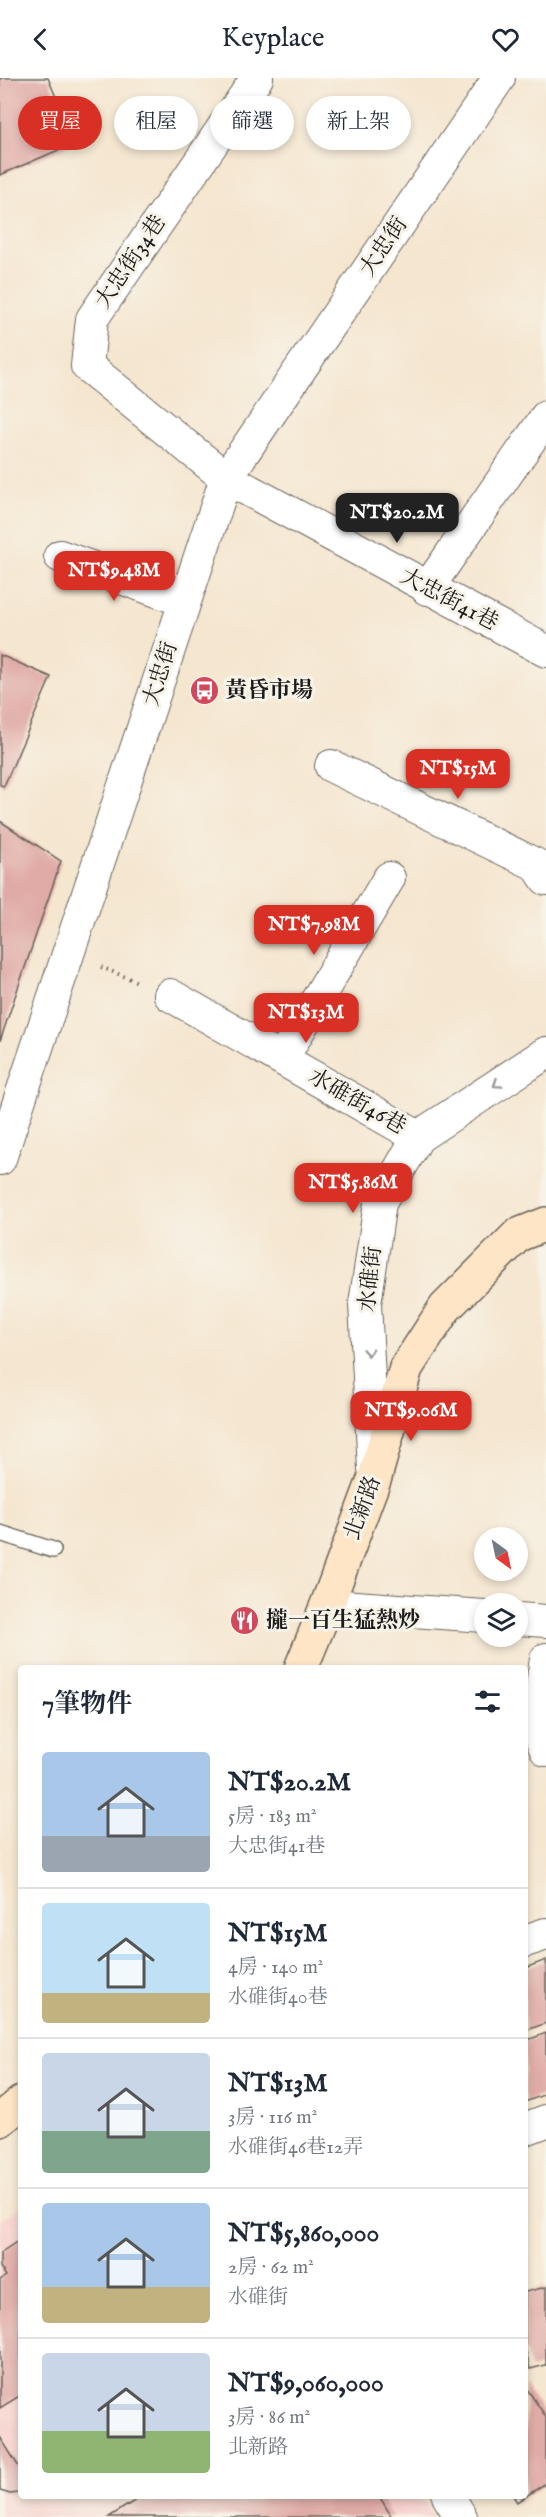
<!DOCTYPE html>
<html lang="zh-TW">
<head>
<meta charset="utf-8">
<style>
	body { margin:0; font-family:"IM FELL English","Noto Serif TC",serif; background:#f2f2f3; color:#1f2937; height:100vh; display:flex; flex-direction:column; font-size:22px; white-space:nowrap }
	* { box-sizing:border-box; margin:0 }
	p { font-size:20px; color:#747a83 }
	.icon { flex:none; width:33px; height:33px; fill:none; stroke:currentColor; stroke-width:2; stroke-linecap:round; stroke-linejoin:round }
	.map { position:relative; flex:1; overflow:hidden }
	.drawer { position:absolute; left:18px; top:1587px; width:510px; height:834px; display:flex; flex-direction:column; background:#fff; border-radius:6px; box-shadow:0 3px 9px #0003 }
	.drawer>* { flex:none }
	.banner { position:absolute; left:18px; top:18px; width:510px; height:54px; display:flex; gap:12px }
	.needle { width:39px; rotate:147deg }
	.tools { position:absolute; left:474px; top:1449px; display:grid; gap:12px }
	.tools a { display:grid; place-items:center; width:54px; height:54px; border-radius:50%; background:#fff; box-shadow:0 3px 9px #0003; font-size:30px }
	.price { position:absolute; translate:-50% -51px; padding:0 14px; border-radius:12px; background:#d93025; color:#fff; font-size:20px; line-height:39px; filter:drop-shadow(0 2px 3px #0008) }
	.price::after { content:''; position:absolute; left:50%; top:36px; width:18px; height:14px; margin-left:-9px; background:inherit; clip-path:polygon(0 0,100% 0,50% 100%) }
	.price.current { background:#222; color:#fff }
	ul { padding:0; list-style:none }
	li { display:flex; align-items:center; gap:18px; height:150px; padding:0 24px }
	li+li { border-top:2px solid #e0e1e3 }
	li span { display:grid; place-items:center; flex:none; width:168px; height:120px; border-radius:6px; color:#555 }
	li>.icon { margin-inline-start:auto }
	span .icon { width:72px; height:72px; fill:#fffc; stroke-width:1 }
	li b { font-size:26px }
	h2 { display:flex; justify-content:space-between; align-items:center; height:72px; padding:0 24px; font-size:26px }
	.tag { padding:0 21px; border-radius:27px; background:#fff; box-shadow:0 3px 9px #0003; font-size:21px; line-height:54px }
	.tag.current { background:#d93025; color:#fff }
	header { display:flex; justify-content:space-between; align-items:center; height:78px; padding:0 24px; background:#fff; font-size:27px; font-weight:600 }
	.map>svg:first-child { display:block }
	.built { fill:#f7d0cc }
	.building { fill:#e0aaa6 }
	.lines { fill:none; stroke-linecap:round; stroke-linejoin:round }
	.service-casing { stroke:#68635b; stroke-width:18 }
	.minor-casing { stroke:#68635b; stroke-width:34 }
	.secondary-casing { stroke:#68635b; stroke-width:36 }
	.path { stroke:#68635b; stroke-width:4; stroke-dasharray:1.5 4.5; stroke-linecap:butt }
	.service { stroke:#fff; stroke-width:15 }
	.minor { stroke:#fff; stroke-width:32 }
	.secondary { stroke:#fde5c5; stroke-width:33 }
	.oneway { stroke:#999 }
	.labels { text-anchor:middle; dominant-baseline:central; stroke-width:6; stroke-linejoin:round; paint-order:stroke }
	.street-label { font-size:22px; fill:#1c1c1c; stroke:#f7f3e8 }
	.poi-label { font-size:22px; font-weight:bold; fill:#1c1c1c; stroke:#f7f3e8; text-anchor:start }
</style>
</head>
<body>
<header><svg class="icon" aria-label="back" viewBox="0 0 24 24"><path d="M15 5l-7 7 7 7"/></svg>Keyplace<svg class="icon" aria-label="heart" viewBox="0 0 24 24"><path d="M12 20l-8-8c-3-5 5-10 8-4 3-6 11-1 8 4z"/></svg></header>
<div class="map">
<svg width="546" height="2439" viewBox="0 0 546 2439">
	<rect width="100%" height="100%" fill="#f7f3e8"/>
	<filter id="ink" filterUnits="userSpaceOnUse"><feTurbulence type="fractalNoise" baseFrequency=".0167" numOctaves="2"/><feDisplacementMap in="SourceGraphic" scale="12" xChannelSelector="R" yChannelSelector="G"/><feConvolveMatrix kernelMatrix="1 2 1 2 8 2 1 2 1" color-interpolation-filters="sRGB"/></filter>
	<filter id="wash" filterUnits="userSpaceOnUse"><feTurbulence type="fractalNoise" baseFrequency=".008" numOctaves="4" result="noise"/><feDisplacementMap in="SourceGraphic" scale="24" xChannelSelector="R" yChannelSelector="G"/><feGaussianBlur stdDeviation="1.35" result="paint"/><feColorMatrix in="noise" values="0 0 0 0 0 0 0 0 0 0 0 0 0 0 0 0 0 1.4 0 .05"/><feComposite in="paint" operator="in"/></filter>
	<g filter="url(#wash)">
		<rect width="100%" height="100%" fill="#f5e6cf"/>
		<path class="built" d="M21,2129v289h399l15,21h-435v-297z"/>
		<g id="blocks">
			<path class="building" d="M0,0h48l27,65 -75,32z
				M0,577l51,22 -47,109 -4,-1z
				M0,743l61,40 -61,180z
				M546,1882v63l-21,8v-63z
				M546,1955v61l-21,8v-61z
				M21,2161v156l-21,13v-128l6,-4 -6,-9v-14z
				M546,2209v78l-16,4 -5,-22v-55z
				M525,2308l21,31v66l-29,19 -4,-6h12z
				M0,2359l21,33v20l-2,3 -9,1 -10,-3z
				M142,2418h237l13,21h-283z"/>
		</g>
	</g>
	<g filter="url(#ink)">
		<use href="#blocks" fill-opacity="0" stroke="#68635b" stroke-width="1.5"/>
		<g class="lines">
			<defs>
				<path id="service" d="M0,1455l53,17"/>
				<path id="minor" d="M257,0l-165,241 -5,47 139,112 320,173
					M60,478l125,45
					M427,511l119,-172
					M331,688l206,99 9,14
					M170,917l248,142
					M282,981l107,-181
					M0,1081l226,-681 273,-400
					M374,1391l-9,-165 15,-101 38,-66 128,-84
					M327,1527l157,11
					M518,1541l28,2
					M546,1581l-10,66 10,25
					M525,1863l21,-7
					M525,2051l21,-8
					M448,2418l13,21"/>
				<path id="secondary" d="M301,1590l26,-63 48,-128 31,-109 39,-60 73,-73 28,-11
					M0,2042l21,-17"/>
			</defs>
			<use href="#service" class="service-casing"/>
			<use href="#minor" class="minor-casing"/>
			<use href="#secondary" class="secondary-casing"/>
			<path class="path" d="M101,889l37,15"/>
			<use href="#service" class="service"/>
			<use href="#minor" class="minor"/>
			<use href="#secondary" class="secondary"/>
		</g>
		<defs><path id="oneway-chevron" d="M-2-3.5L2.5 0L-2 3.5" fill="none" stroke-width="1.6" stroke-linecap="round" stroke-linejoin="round" transform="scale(1.5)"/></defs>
		<g class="oneway">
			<use href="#oneway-chevron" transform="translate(497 1006) rotate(146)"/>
			<use href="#oneway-chevron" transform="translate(368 1274) rotate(87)"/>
		</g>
	</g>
	<defs>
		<symbol id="bus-disc" viewBox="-11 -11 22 22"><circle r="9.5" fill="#d1495b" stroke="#f7f3e8"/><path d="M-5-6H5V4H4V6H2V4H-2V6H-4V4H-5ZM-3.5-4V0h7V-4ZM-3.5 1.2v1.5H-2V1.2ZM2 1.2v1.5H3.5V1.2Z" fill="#fff"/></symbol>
		<symbol id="restaurant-disc" viewBox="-11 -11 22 22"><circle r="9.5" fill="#d1495b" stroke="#f7f3e8"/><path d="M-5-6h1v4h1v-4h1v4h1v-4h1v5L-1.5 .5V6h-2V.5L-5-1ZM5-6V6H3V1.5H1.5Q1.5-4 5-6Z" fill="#fff"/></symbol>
	</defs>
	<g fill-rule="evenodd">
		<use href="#bus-disc" x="188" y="596" width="33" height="33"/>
		<use href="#restaurant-disc" x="228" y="1526" width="33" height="33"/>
	</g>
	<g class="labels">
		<g class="street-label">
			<text transform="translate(384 169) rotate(-56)">大忠街</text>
			<text transform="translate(131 184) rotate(-56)">大忠街34巷</text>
			<text transform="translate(449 522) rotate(28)">大忠街41巷</text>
			<text transform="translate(161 596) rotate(-72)">大忠街</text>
			<text transform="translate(357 1024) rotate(30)">水碓街46巷</text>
			<text transform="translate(371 1201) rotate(-84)">水碓街</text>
			<text transform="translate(363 1430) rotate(-70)">北新路</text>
		</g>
		<g class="poi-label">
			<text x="225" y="613">黃昏市場</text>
			<text x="266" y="1543">攏一百生猛熱炒</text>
		</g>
	</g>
</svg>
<div class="tools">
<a><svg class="needle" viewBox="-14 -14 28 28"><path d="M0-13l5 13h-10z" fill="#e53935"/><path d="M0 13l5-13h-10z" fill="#747a83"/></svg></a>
<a><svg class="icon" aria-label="layers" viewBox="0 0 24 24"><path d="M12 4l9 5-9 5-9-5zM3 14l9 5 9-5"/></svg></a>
</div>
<b class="price current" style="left:397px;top:466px">NT$20.2M</b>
<b class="price" style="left:114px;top:524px">NT$9.48M</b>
<b class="price" style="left:458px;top:722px">NT$15M</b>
<b class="price" style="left:314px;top:878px">NT$7.98M</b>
<b class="price" style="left:306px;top:966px">NT$13M</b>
<b class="price" style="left:353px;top:1136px">NT$5.86M</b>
<b class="price" style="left:411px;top:1364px">NT$9.06M</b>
<div class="banner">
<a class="tag current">買屋</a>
<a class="tag">租屋</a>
<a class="tag">篩選</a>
<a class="tag">新上架</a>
</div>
<section class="drawer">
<h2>7筆物件<svg class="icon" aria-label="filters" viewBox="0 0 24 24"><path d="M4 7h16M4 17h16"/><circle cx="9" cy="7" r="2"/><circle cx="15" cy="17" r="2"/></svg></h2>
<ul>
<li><span style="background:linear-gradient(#a9c7e8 70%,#9aa5b1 0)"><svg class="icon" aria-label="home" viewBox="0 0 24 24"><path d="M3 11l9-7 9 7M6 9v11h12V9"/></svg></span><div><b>NT$20.2M</b><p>5房 · 183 m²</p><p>大忠街41巷</p></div></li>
<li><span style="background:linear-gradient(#bfe0f5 75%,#c2b280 0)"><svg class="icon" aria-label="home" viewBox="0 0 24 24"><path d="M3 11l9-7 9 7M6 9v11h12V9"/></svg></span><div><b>NT$15M</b><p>4房 · 140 m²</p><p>水碓街40巷</p></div></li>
<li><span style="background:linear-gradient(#c9d6e8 65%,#7fa58c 0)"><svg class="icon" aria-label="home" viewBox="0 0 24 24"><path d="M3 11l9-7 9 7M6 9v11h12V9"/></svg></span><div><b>NT$13M</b><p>3房 · 116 m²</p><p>水碓街46巷12弄</p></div></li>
<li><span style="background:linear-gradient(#a9c7e8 70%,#c2b280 0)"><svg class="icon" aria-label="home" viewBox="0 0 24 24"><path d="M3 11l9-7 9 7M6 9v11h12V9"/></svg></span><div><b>NT$5,860,000</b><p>2房 · 62 m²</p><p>水碓街</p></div></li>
<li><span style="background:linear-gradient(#c9d6e8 65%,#8fb573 0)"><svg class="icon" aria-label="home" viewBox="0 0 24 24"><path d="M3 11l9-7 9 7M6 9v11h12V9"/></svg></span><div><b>NT$9,060,000</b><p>3房 · 86 m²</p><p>北新路</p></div></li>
</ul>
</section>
</div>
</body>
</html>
